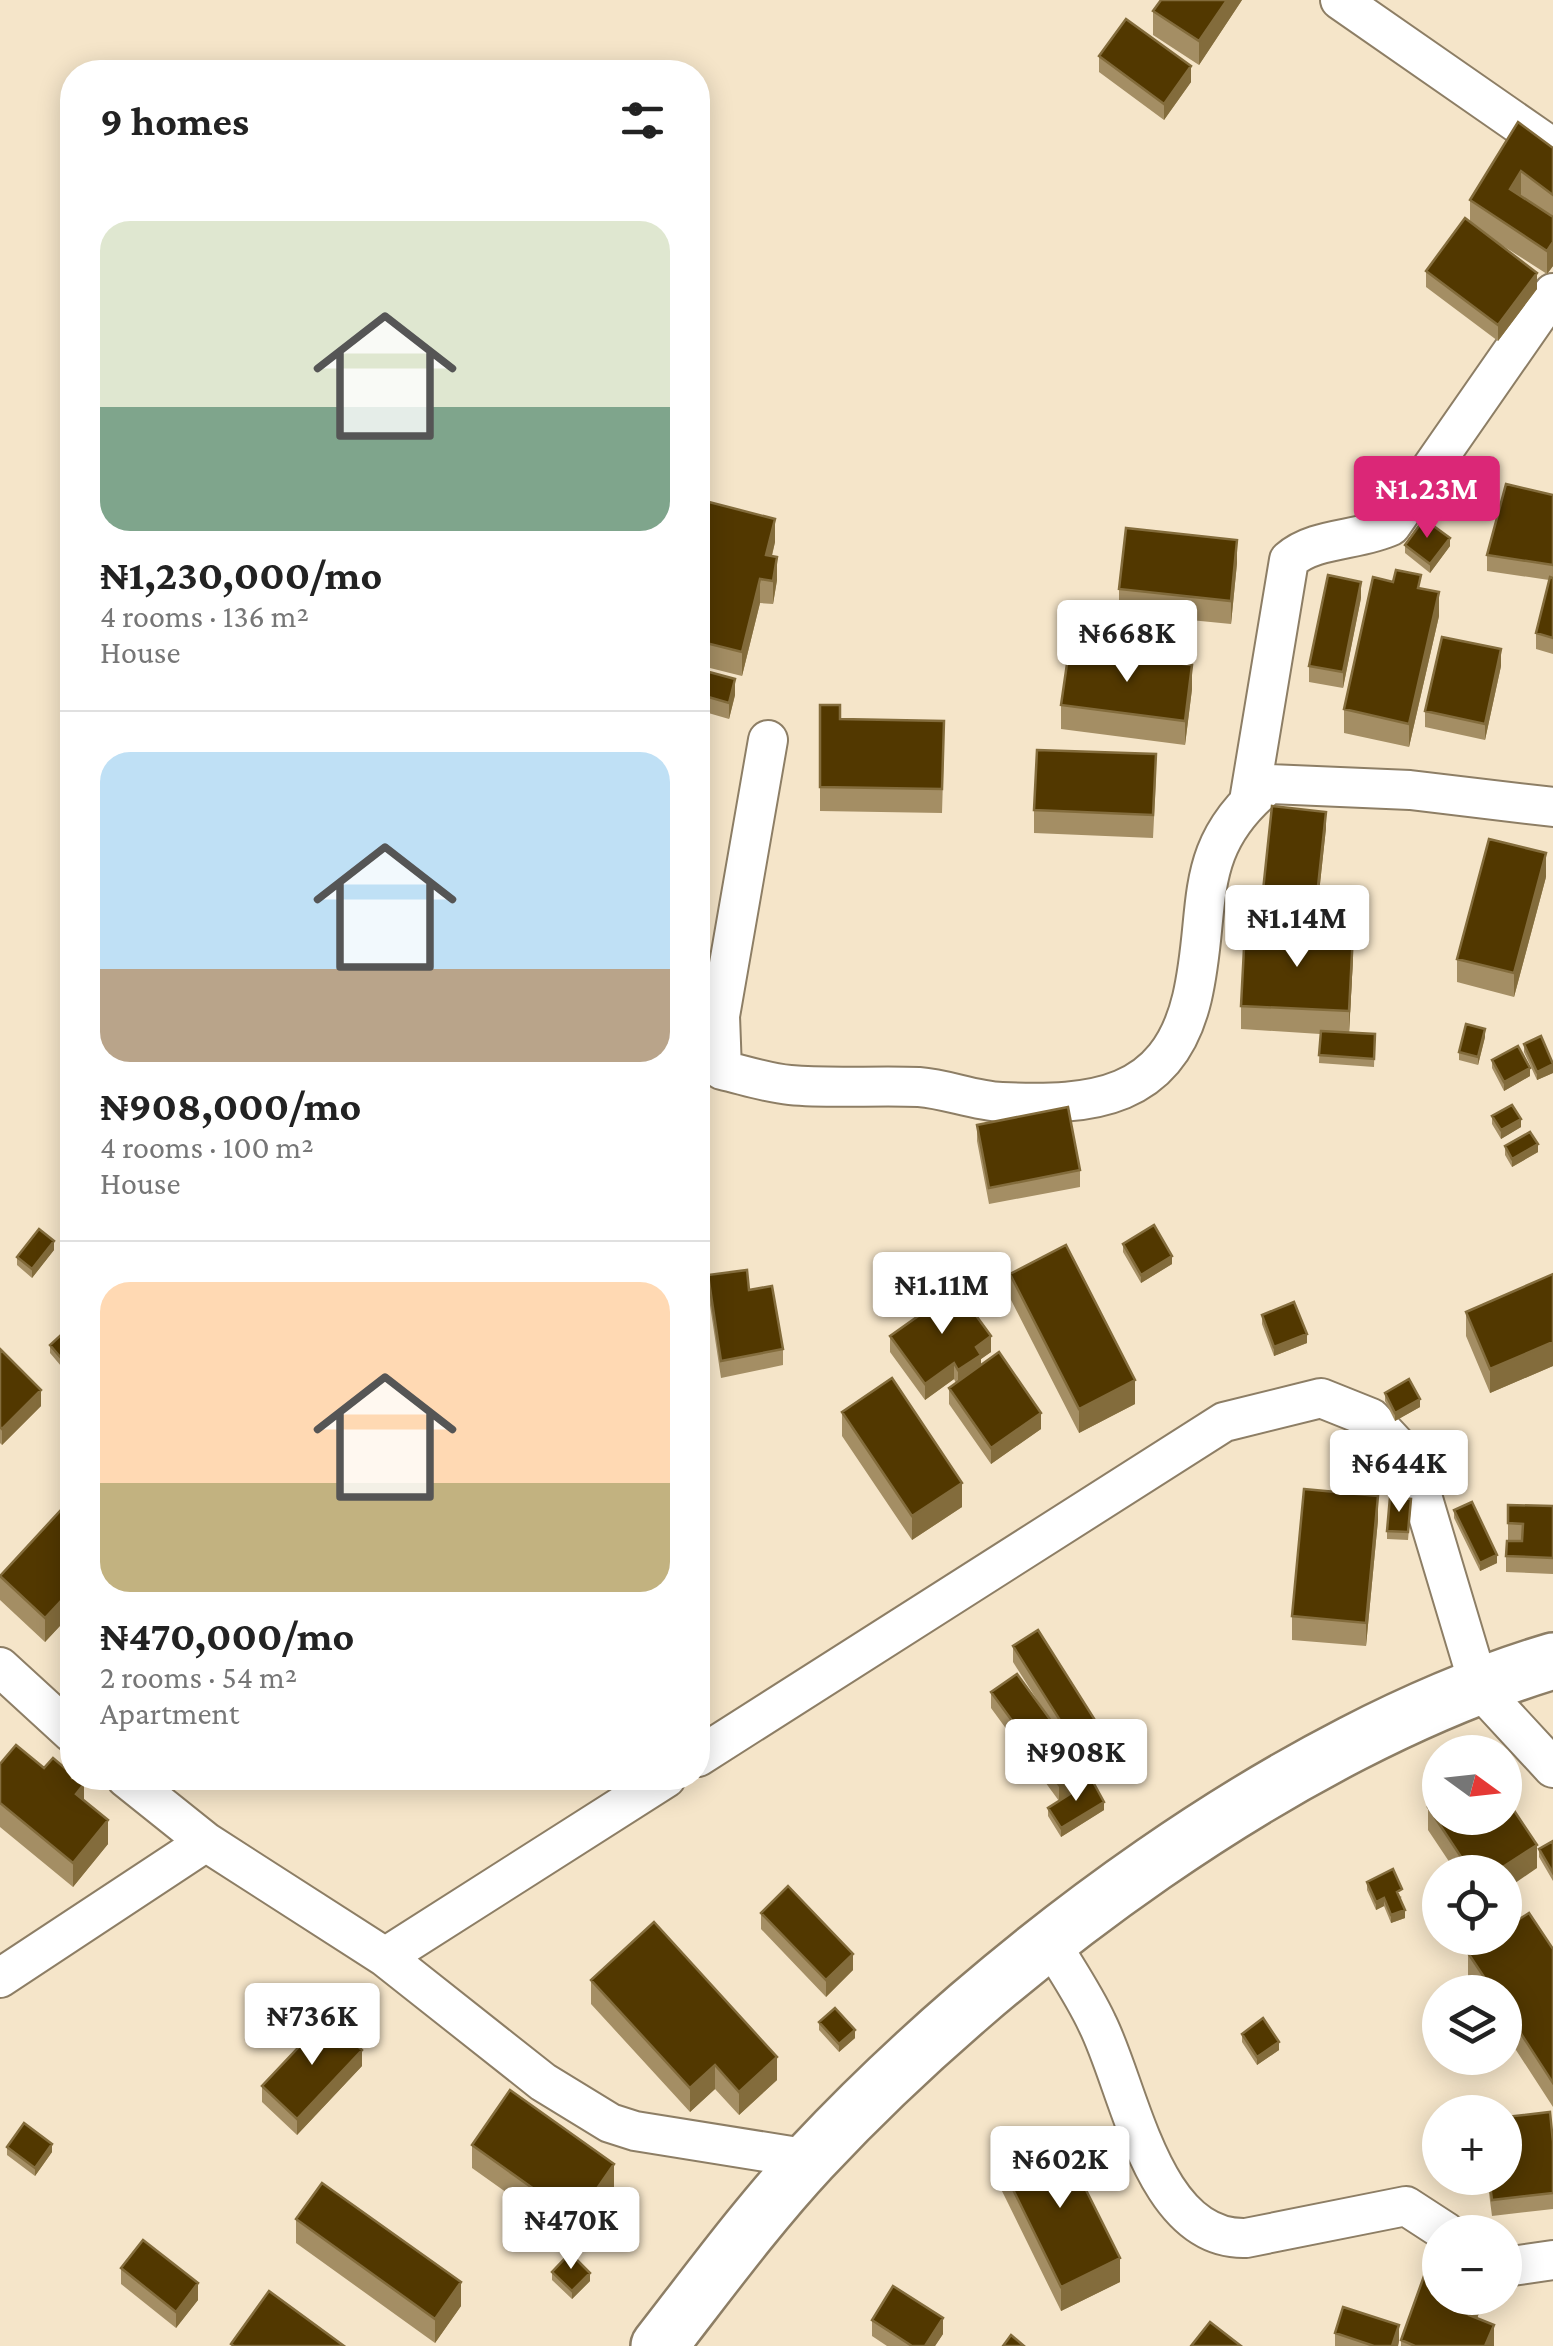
<!DOCTYPE html>
<html lang="en">
<head>
<meta charset="utf-8">
<style>
	body { margin:0; font-family:"Crimson Pro",serif; background:#f2f2f2; color:#222; height:100vh; display:flex; flex-direction:column; font-size:38px; white-space:nowrap }
	* { box-sizing:border-box; margin:0 }
	p { font-size:32px; color:#767676 }
	.icon { flex:none; width:55px; height:55px; fill:none; stroke:currentColor; stroke-width:2; stroke-linecap:round; stroke-linejoin:round }
	.map { position:relative; flex:1; overflow:hidden }
	.drawer { position:absolute; left:60px; top:60px; width:650px; height:1730px; display:flex; flex-direction:column; background:#fff; border-radius:40px; box-shadow:0 5px 25px #0003 }
	.drawer>* { flex:none }
	.needle { width:65px; rotate:105deg }
	.buttons { position:absolute; left:1422px; top:1735px; display:grid; gap:20px }
	.buttons a { display:grid; place-items:center; width:100px; height:100px; border-radius:50%; background:#fff; box-shadow:0 5px 25px #0003; font-size:50px }
	.price { position:absolute; translate:-50% -85px; padding:0 22px; border-radius:10px; background:#fff; color:#222; font-size:32px; line-height:65px; filter:drop-shadow(0 2px 5px #0008) }
	.price::after { content:''; position:absolute; left:50%; top:60px; width:30px; height:22px; margin-left:-15px; background:inherit; clip-path:polygon(0 0,100% 0,50% 100%) }
	.price.active { background:#db2777; color:#fff }
	ul { padding:0; list-style:none }
	li { display:grid; align-content:center; gap:20px; height:530px; padding:0 40px }
	li+li { border-top:2px solid #e0e0e0 }
	li span { display:grid; place-items:center; height:310px; border-radius:30px; color:#555 }
	li>.icon { margin-inline-start:auto }
	span .icon { width:180px; height:180px; fill:#fffc; stroke-width:1 }
	li b { font-size:42px }
	h2 { display:flex; justify-content:space-between; align-items:center; height:120px; padding:0 40px; font-size:42px }
	.map>svg:first-child { display:block }
	.lines { fill:none; stroke-linecap:round; stroke-linejoin:round }
	.street-casing { stroke:#8d7e65; stroke-width:42 }
	.secondary-casing { stroke:#8d7e65; stroke-width:60 }
	.street { stroke:#fff; stroke-width:38 }
	.secondary { stroke:#fff; stroke-width:55 }
	.wall { fill:#a48e64 }
	.shaded-wall { fill:#836c3c }
	.building { fill:#523800; stroke:#836c3c; stroke-width:2.5 }
</style>
</head>
<body>
<div class="map">
<svg width="1553" height="2346" viewBox="0 0 1553 2346">
	<rect width="100%" height="100%" fill="#f5e5c9"/>
	<g class="lines">
		<defs>
			<path id="street" d="M1340,0l213,148
				M768,740l-48,276 2,54c22,5 45,13 68,15 43,4 86,0 129,2 28,2 55,14 83,15 91,4 166,-3 190,-104 21,-90 -4,-148 77,-214l141,6 143,17
				M1249,801l40,-241c26,-23 70,-19 102,-34l162,-233
				M0,1667l72,66
				M698,1757l526,-335 97,-24 50,20 41,44 68,227 73,79
				M126,1778l80,64 179,115 158,125 67,41 25,8 175,28
				M1050,1942c16,27 34,53 47,81 33,65 55,218 149,215l160,-32 40,26
				M385,1957l281,-179
				M0,1978l206,-136
				M1505,2267l48,-7"/>
			<path id="secondary" d="M659,2346c49,-63 98,-130 152,-188 187,-200 478,-418 742,-497"/>
		</defs>
		<use href="#street" class="street-casing"/>
		<use href="#secondary" class="secondary-casing"/>
		<use href="#street" class="street"/>
		<use href="#secondary" class="secondary"/>
	</g>
	<path class="wall" d="M1161,0h81l-43,65 -46,-30v-24z
		M1099,56l92,26 -27,38 -65,-48z
		M1553,148v118l-6,8 -61,-39 51,54 -39,52 -72,-54v-16l44,-49v-22z
		M1553,495v159l-17,-5v-16l13,-53 -62,-9v-16z
		M698,533l77,9 -3,14 5,24 -4,24 -13,-1 -18,73 -44,-11z
		M1405,545l45,1 -20,27 -25,-20z
		M1237,563l-6,61 -112,-11v-24z
		M1421,588l18,28 -30,131 -65,-14v-24z
		M1361,598l-18,90 -34,-6v-16z
		M1136,651l30,11 26,27 -7,56 -124,-16v-24l75,-47z
		M1501,666l-16,74 -60,-13v-16z
		M698,669l37,26 -6,24 -31,-9z
		M820,705l20,14 104,26 -2,68 -122,-2z
		M1156,778l-3,60 -119,-5v-23z
		M1326,828l-10,93 -54,-5v-16z
		M1546,877l-32,120 -57,-15v-23z
		M1353,958l-4,74 26,2 -1,33 -55,-4 1,-29 -79,-5v-23z
		M1485,1037l-7,28 -19,-5v-8z
		M1524,1044l29,18v11l-16,7 -13,-28z
		M1492,1060l38,16 -26,15 -12,-23z
		M1492,1116l29,11 -20,12 -9,-15z
		M977,1125l103,45v17l-91,17 -12,-63z
		M1505,1146l33,6 -26,15 -7,-12z
		M1123,1244l49,20 -31,19 -18,-31z
		M54,1250l-22,28 -15,-13v-8z
		M1010,1274l125,130 -56,29 -69,-135z
		M1553,1274v92l-63,27 -24,-57v-24z
		M708,1275l41,15 34,59v16l-62,13 -13,-86z
		M919,1310l72,42 -10,7v6l60,64 -50,35 -42,-60v-16l7,-5 -2,-4 -29,21 -35,-48v-16l29,-20z
		M1262,1315l45,28 -33,13 -12,-32z
		M50,1345h22l-11,21 -11,-13z
		M0,1349l41,57 -39,39 -2,-2z
		M1385,1393l35,14 -25,14 -10,-20z
		M842,1412l120,95 -50,33 -70,-104z
		M72,1498v115l-27,29 -45,-42v-24z
		M1508,1505l45,1v68l-47,-2v-16l16,-16h-14z
		M1411,1507l-3,33 -21,-1v-8z
		M1454,1510l43,53 -17,8 -26,-53z
		M1378,1520l-12,126 -74,-6v-24z
		M1013,1646l99,117 -25,16 -3,-6v9l-23,18 43,10 -43,27 -13,-21v-8l11,-7 -68,-93v-16l55,22 -33,-52z
		M0,1764l84,37 24,43 -35,43 -73,-60z
		M1428,1807l109,61 -32,4h-49l-28,-42z
		M1553,1841v40l-14,-24v-8z
		M1367,1882l35,15 -2,1 5,20 -14,5 -7,-17 -8,4 -9,-20z
		M761,1913l92,57 -27,27 -65,-68z
		M1553,1949v158l-48,-74v-41h-26l-11,-16v-23z
		M591,1980l186,100 -38,35 -24,-26 -25,23 -99,-108z
		M819,2022l36,16 -16,14 -20,-22z
		M1242,2034l37,16 -22,15 -15,-23z
		M362,2066l-65,69 -35,-33v-16z
		M1553,2142v67l-61,7 -5,-38h18z
		M472,2145l142,43 -38,54 -104,-74z
		M7,2147l45,5 -17,24 -28,-21z
		M1000,2163l120,119 -59,29 -61,-124z
		M296,2219l165,87 -26,37 -139,-100z
		M121,2268l77,32 -22,28 -55,-44z
		M552,2272l38,9 -18,18 -20,-19z
		M1485,2298l-8,20 17,28h-93v-6z
		M872,2320l71,14 -8,12h-48l-15,-10z
		M1335,2333l64,8 -1,5h-63z"/>
	<path class="shaded-wall" d="M1227,0h15l-43,65v-24z
		M1191,66v16l-27,38v-16z
		M1521,171v24l-11,-6z
		M1553,242v24l-6,8v-23z
		M1537,273v16l-39,52v-16z
		M775,519v23l-9,37v-24z
		M1450,538v8l-20,27v-9z
		M1237,540v23l-6,61v-23z
		M777,557v23l-4,24v-23z
		M760,579v24l-18,73v-24z
		M1361,582v16l-18,90v-16z
		M1439,592v24l-30,131v-23z
		M1501,649v17l-16,74v-16z
		M1192,665v24l-7,56v-24z
		M735,679v16l-6,24v-16z
		M1326,812v16l-10,93v-16z
		M1546,853v24l-32,120v-24z
		M1353,934v24l-4,77v-24z
		M1485,1029v8l-7,28v-8z
		M1553,1064v9l-16,7v-8z
		M1530,1068v8l-26,15v-9z
		M1521,1119v8l-20,12v-9z
		M1538,1144v8l-26,15v-8z
		M54,1241v9l-22,28v-9z
		M1172,1256v8l-31,19v-8z
		M1307,1334v9l-33,13v-9z
		M991,1336v16l-10,7v12l-23,15v-16l18,-23z
		M1553,1342v24l-63,27v-24z
		M72,1347v8l-11,11v-8z
		M954,1363v16l-29,21v-16z
		M1135,1380v24l-56,29v-24z
		M41,1390v16l-39,39v-16z
		M1420,1399v8l-25,14v-8z
		M1041,1413v16l-50,35v-16z
		M962,1483v24l-50,33v-24z
		M1378,1496v24l-12,126v-23z
		M1497,1555v8l-17,8v-8z
		M72,1589v24l-27,29v-24z
		M1112,1747v16l-25,16v-16z
		M1084,1766v16l-25,19v-16z
		M84,1784v24l-8,-14z
		M1104,1802v8l-43,27v-9z
		M108,1820v24l-35,43v-24z
		M1537,1845v23l-32,22v-18h-10z
		M1384,1898v8l-8,4v-8z
		M1405,1910v8l-14,5v-8z
		M853,1954v16l-27,27v-17z
		M855,2030v8l-16,14v-8z
		M1279,2042v8l-22,15v-8z
		M362,2050v16l-65,69v-16z
		M777,2057v23l-38,35v-23z
		M715,2065v24l-25,23v-24z
		M52,2144v8l-17,24v-8z
		M614,2164v24l-38,54v-23z
		M1120,2258v24l-59,29v-24z
		M590,2273v8l-18,18v-8z
		M461,2282v24l-26,37v-24z
		M198,2283v17l-22,28v-16z
		M1476,2298h9l-16,41v-24z
		M943,2318v16l-8,12h-10z
		M1399,2325v16l-1,5h-6z
		M1494,2325v21h-9z"/>
	<path class="building" d="M1161,0h66l-28,41 -46,-30z
		M1126,19l65,47 -27,38 -65,-48z
		M1518,122l35,26v47l-32,-24 -11,18 43,28v25l-6,9 -77,-51z
		M1465,218l72,55 -39,52 -72,-54z
		M1506,484l47,11v70l-66,-10z
		M705,501l70,18 -9,36 11,2 -4,24 -13,-2 -18,73 -44,-11v-108z
		M1424,519l26,19 -20,26 -25,-19z
		M1126,528l111,12 -6,61 -112,-12z
		M1396,570l25,5 -3,13 21,4 -30,132 -65,-15 29,-132 20,5z
		M1328,575l33,7 -18,90 -34,-6z
		M1550,577l3,1v60l-17,-5z
		M1442,637l59,12 -16,75 -60,-13z
		M1164,647l2,14 -28,-3 -2,-7z
		M1069,650l123,15 -7,56 -124,-16z
		M698,669l37,10 -6,24 -31,-9z
		M820,705h20v14l104,2 -2,68 -122,-2z
		M1037,750l119,4 -3,61 -119,-5z
		M1272,806l54,6 -10,93 -54,-5z
		M1489,839l57,14 -32,120 -57,-14z
		M1245,929l108,5 -4,77 -108,-5z
		M1466,1024l19,5 -7,28 -19,-5z
		M1321,1031l54,3 -1,25 -55,-4z
		M1541,1036l12,28 -16,8 -13,-28z
		M1518,1046l12,22 -26,14 -12,-22z
		M1512,1105l9,14 -20,11 -9,-14z
		M1068,1107l12,63 -91,18 -12,-63z
		M1530,1132l8,12 -26,15 -7,-13z
		M1154,1225l18,31 -31,19 -18,-31z
		M39,1229l15,12 -22,28 -15,-12z
		M1066,1245l69,135 -56,29 -69,-135z
		M747,1270l2,20 23,-4 11,63 -62,12 -13,-86z
		M1553,1274v68l-63,27 -24,-57z
		M956,1288l35,48 -15,11 5,8 -23,15 -4,-7 -29,21 -35,-48 31,-22 -2,-4z
		M1294,1302l13,32 -33,13 -12,-32z
		M62,1334l10,13 -11,11 -11,-13z
		M0,1349l41,41 -39,39 -2,-2z
		M999,1352l42,61 -50,35 -42,-60z
		M892,1378l70,105 -50,33 -70,-104z
		M1409,1379l11,20 -25,14 -10,-20z
		M1304,1489l74,7 -12,127 -74,-7z
		M1390,1497l21,2 -3,33 -21,-1z
		M72,1498v91l-27,29 -45,-42z
		M1472,1502l25,53 -17,8 -26,-53z
		M1508,1505l45,1v52l-47,-2 1,-15h15l1,-17 -15,-1z
		M1038,1630l74,117 -25,16 -74,-117z
		M1017,1674l67,92 -25,19 -68,-93z
		M16,1745l28,23 9,-10 19,16v4h4l8,6 -8,10 32,26 -35,43 -73,-60v-39z
		M1092,1780l12,22 -43,26 -13,-20z
		M1505,1797l32,48 -42,27h-24l-43,-65 12,-8v19h65z
		M1553,1841v32l-14,-24z
		M1393,1869l9,20 -5,3 8,18 -14,5 -7,-17 -8,4 -9,-20z
		M788,1886l65,68 -27,26 -65,-67z
		M1529,1913l24,36v134l-48,-74v-17h-11l-26,-39 23,-15h14v-10z
		M654,1922l123,135 -38,35 -24,-27 -25,23 -99,-108z
		M835,2008l20,22 -16,14 -20,-22z
		M327,2017l35,33 -65,69 -35,-33z
		M1263,2018l16,24 -22,15 -15,-23z
		M510,2090l104,74 -38,55 -104,-74z
		M1550,2112l3,30v51l-61,7 -3,-22h16v-61z
		M24,2123l28,21 -17,24 -28,-21z
		M1058,2134l62,124 -59,29 -61,-124z
		M322,2183l139,99 -26,37 -139,-100z
		M143,2240l55,43 -22,29 -55,-44z
		M1433,2251l7,3v44h36l-7,17 25,10 -9,21h-70l-14,-6z
		M570,2253l20,20 -18,18 -20,-19z
		M893,2286l50,32 -18,28h-13l-40,-26z
		M269,2291l75,55h-110l-3,-2z
		M1343,2307l56,18 -7,21h-18l-39,-13z
		M1210,2322l31,24h-50z
		M1011,2335l13,11h-21z"/>
</svg>
<div class="buttons">
<a><svg class="needle" viewBox="-14 -14 28 28"><path d="M0-13l5 13h-10z" fill="#e53935"/><path d="M0 13l5-13h-10z" fill="#767676"/></svg></a>
<a><svg class="icon" aria-label="locate" viewBox="0 0 24 24"><circle cx="12" cy="12" r="6"/><path d="M12 2v4M12 18v4M2 12h4M18 12h4"/></svg></a>
<a><svg class="icon" aria-label="layers" viewBox="0 0 24 24"><path d="M12 4l9 5-9 5-9-5zM3 14l9 5 9-5"/></svg></a>
<a>+</a>
<a>−</a>
</div>
<b class="price active" style="left:1427px;top:541px">₦1.23M</b>
<b class="price" style="left:1127px;top:685px">₦668K</b>
<b class="price" style="left:1297px;top:970px">₦1.14M</b>
<b class="price" style="left:942px;top:1337px">₦1.11M</b>
<b class="price" style="left:1399px;top:1515px">₦644K</b>
<b class="price" style="left:1076px;top:1804px">₦908K</b>
<b class="price" style="left:312px;top:2068px">₦736K</b>
<b class="price" style="left:1060px;top:2211px">₦602K</b>
<b class="price" style="left:571px;top:2272px">₦470K</b>
<section class="drawer">
<h2>9 homes<svg class="icon" aria-label="filters" viewBox="0 0 24 24"><path d="M4 7h16M4 17h16"/><circle cx="9" cy="7" r="2"/><circle cx="15" cy="17" r="2"/></svg></h2>
<ul>
<li><span style="background:linear-gradient(#dfe7d0 60%,#7fa58c 0)"><svg class="icon" aria-label="home" viewBox="0 0 24 24"><path d="M3 11l9-7 9 7M6 9v11h12V9"/></svg></span><div><b>₦1,230,000/mo</b><p>4 rooms · 136 m²</p><p>House</p></div></li>
<li><span style="background:linear-gradient(#bfe0f5 70%,#b9a48a 0)"><svg class="icon" aria-label="home" viewBox="0 0 24 24"><path d="M3 11l9-7 9 7M6 9v11h12V9"/></svg></span><div><b>₦908,000/mo</b><p>4 rooms · 100 m²</p><p>House</p></div></li>
<li><span style="background:linear-gradient(#ffd9b3 65%,#c2b280 0)"><svg class="icon" aria-label="home" viewBox="0 0 24 24"><path d="M3 11l9-7 9 7M6 9v11h12V9"/></svg></span><div><b>₦470,000/mo</b><p>2 rooms · 54 m²</p><p>Apartment</p></div></li>
</ul>
</section>
</div>
</body>
</html>
